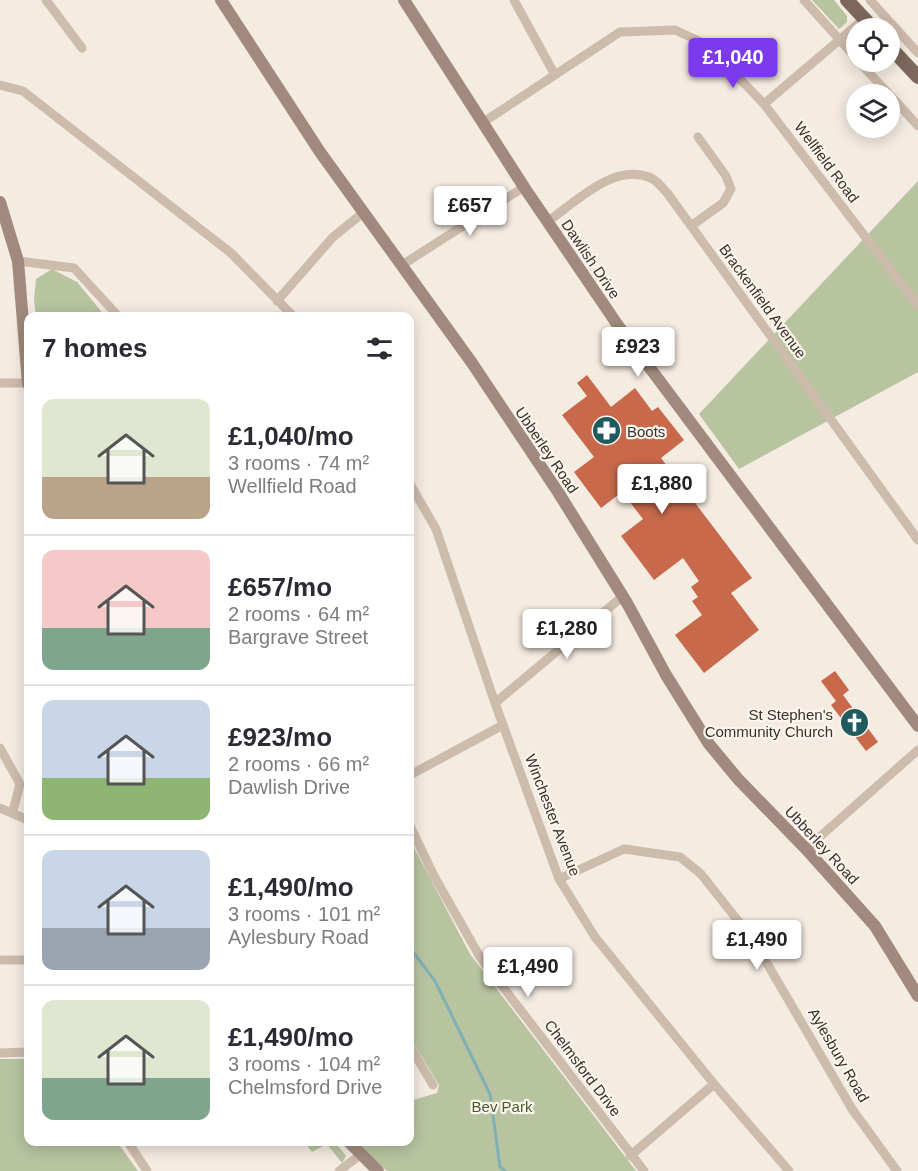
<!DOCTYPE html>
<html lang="en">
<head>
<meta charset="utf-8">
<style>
	body { margin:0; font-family:Arial,sans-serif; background:#f2f2f3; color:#2b2b33; height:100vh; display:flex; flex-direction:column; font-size:22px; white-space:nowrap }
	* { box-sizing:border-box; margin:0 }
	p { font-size:20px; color:#7c7c81 }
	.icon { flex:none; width:33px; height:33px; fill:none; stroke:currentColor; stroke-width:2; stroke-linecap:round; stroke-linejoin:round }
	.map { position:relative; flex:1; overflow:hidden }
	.drawer { position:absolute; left:24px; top:312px; width:390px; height:834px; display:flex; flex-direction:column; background:#fff; border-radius:12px; box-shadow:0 3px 15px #0003 }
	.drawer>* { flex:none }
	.controls { position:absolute; left:846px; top:18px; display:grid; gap:12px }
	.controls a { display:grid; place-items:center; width:54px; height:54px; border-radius:50%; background:#fff; box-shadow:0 3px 15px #0003; font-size:30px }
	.price { position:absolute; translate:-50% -51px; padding:0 14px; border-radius:6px; background:#fff; color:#222; font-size:20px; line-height:39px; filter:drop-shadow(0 2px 3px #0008) }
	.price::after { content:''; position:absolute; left:50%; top:36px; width:18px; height:14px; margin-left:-9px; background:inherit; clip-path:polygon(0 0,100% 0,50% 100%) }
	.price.active { background:#7c3aed; color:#fff }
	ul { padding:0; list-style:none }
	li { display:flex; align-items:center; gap:18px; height:150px; padding:0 18px }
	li+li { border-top:2px solid #e1e1e2 }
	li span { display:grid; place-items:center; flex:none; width:168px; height:120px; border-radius:12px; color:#555 }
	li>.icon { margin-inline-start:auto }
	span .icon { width:72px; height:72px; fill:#fffc; stroke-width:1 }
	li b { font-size:26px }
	h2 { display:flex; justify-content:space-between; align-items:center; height:72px; padding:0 18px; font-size:26px }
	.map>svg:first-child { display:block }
	.green { fill:#b8c4a0 }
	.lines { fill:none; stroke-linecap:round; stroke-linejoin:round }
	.stream { stroke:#7fb0b2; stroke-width:3 }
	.building { fill:#c8694b }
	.street { stroke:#cdbbac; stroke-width:9 }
	.secondary { stroke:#a18a7d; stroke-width:12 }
	.primary { stroke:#7d675c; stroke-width:14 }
	.labels { text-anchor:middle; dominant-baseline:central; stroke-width:4.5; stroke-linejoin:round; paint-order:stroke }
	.street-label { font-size:15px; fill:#3b302b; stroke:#fbf5ee }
	.poi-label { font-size:15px; fill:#3b302b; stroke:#fbf5ee; text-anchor:start }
	.park-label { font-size:15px; fill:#4a5a2e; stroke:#fbf5ee }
</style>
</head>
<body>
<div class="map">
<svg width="918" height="1171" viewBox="0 0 918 1171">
	<rect width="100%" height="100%" fill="#f4ebe1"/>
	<path class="green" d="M812,0h22l13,16v6l-8,7z
		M918,181v191l-179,97 -40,-55z
		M52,269l25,13 28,34h-69l-2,-16 2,-21z
		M410,840l60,114 166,217h-249l-23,-20 -6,-9h52v-41l27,-8 2,-8 -29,-48z
		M0,1059h28v83h89l21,29h-138z
		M304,1142h31l11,14 -4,7 -15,-19 -15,8z"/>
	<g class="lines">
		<path class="stream" d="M410,948l25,33 55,113 10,73 5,4"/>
	</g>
	<path class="building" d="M587,375l24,32 24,-19 17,23 6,-4 26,33 -23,18 91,120 -21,15 28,37 -55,43 -29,-38 27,-20 -10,-14 6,-4 -7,-10 8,-6 -16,-23 -29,22 -33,-44 22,-17 -21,-27 -21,16 -27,-36 20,-15 -32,-42 25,-19 -10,-13z
		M835,671l14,19 -6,5 35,47 -12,9 -35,-46 5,-4 -15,-20z"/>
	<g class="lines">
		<path class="street" d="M46,0l36,48
			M514,0l41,75
			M804,0l52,58
			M870,0l48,53
			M859,62l30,32
			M0,85l23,6 208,162 62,63
			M890,95l28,31
			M764,104l100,-85
			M482,123l138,-91 55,-2 26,12 15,12 48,50 154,202
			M547,222c29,-20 67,-60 104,-44 7,3 12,11 17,16l250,346
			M691,226l32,-23 8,-14 -5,-13 -28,-39
			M18,261l56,7 44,48
			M402,265l122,-78
			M277,301l56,-64 31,-25
			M0,383h28
			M410,484l26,45 59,174 64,176 36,58 119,147 75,87
			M495,703l128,-107
			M0,748l20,36 -7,27
			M410,775l93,-50
			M0,808l28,12
			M410,826l24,50 46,81 164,214
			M806,849l112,-99
			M559,879l65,-30 56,8 21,17 53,67 98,168 45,62
			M0,960h28
			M410,1046l23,39
			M0,1053l28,-1
			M128,1142l19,29
			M630,1156l84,-72
			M339,1171l21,-16"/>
		<path class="secondary" d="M221,0l99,152 152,211 86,129 69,111 39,72 43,69 29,35 68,70 69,77 43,70
			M404,0l120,187 93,137 301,402
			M0,202l18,59 10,123
			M349,1142l29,29"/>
		<path class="primary" d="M847,0l26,28
			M890,47l28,30"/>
	</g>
	<defs>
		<symbol id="pharmacy-disc" viewBox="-11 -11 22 22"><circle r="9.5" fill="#1f5a5e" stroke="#fbf5ee"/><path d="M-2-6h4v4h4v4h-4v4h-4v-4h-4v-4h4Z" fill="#fff"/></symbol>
		<symbol id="church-disc" viewBox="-11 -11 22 22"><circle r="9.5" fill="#1f5a5e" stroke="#fbf5ee"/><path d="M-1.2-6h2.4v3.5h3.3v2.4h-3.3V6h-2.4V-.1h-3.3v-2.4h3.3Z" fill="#fff"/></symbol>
	</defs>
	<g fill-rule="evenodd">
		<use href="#pharmacy-disc" x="590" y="414" width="33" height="33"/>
		<use href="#church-disc" x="838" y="706" width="33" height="33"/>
	</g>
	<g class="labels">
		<g class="street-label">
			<text transform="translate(827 162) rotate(53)">Wellfield Road</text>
			<text transform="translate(591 259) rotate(56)">Dawlish Drive</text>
			<text transform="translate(763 301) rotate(54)">Brackenfield Avenue</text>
			<text transform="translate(547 450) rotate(56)">Ubberley Road</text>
			<text transform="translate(553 815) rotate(69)">Winchester Avenue</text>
			<text transform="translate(822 845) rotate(47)">Ubberley Road</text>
			<text transform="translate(839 1055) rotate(60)">Aylesbury Road</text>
			<text transform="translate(583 1068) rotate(53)">Chelmsford Drive</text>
		</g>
		<g class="poi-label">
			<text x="627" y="431">Boots</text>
			<text x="833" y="714" text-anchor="end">St Stephen's<tspan x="833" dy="17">Community Church</tspan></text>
		</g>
		<g class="park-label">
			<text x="502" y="1106">Bev Park</text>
		</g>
	</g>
</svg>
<div class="controls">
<a><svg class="icon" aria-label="locate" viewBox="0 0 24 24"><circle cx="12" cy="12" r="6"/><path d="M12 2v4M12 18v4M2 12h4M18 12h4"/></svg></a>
<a><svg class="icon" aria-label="layers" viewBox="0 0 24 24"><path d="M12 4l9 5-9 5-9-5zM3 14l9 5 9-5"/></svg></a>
</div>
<b class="price active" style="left:733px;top:89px">£1,040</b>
<b class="price" style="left:470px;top:237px">£657</b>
<b class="price" style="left:638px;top:378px">£923</b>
<b class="price" style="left:662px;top:515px">£1,880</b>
<b class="price" style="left:567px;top:660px">£1,280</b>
<b class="price" style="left:757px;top:971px">£1,490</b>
<b class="price" style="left:528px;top:998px">£1,490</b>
<section class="drawer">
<h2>7 homes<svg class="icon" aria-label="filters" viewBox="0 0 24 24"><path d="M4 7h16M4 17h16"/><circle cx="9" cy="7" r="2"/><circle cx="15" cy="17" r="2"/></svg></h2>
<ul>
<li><span style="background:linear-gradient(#dfe7d0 65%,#b9a48a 0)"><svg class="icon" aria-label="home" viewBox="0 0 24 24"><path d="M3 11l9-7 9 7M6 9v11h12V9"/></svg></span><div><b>£1,040/mo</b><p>3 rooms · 74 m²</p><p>Wellfield Road</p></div></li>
<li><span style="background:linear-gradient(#f6c9c9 65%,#7fa58c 0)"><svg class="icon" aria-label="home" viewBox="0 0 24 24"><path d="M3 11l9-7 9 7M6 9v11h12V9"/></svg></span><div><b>£657/mo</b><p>2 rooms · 64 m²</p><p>Bargrave Street</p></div></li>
<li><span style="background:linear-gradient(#c9d6e8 65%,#8fb573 0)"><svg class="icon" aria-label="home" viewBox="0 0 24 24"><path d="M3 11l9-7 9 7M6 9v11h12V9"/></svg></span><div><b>£923/mo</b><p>2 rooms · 66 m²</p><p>Dawlish Drive</p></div></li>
<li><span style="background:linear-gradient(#c9d6e8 65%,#9aa5b1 0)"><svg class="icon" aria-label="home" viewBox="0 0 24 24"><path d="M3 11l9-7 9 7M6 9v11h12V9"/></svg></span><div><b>£1,490/mo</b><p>3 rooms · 101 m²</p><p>Aylesbury Road</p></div></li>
<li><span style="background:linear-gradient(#dfe7d0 65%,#7fa58c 0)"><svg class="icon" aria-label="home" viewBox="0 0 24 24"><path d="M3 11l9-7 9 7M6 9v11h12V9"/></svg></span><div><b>£1,490/mo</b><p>3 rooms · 104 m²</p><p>Chelmsford Drive</p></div></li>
</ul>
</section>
</div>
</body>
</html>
